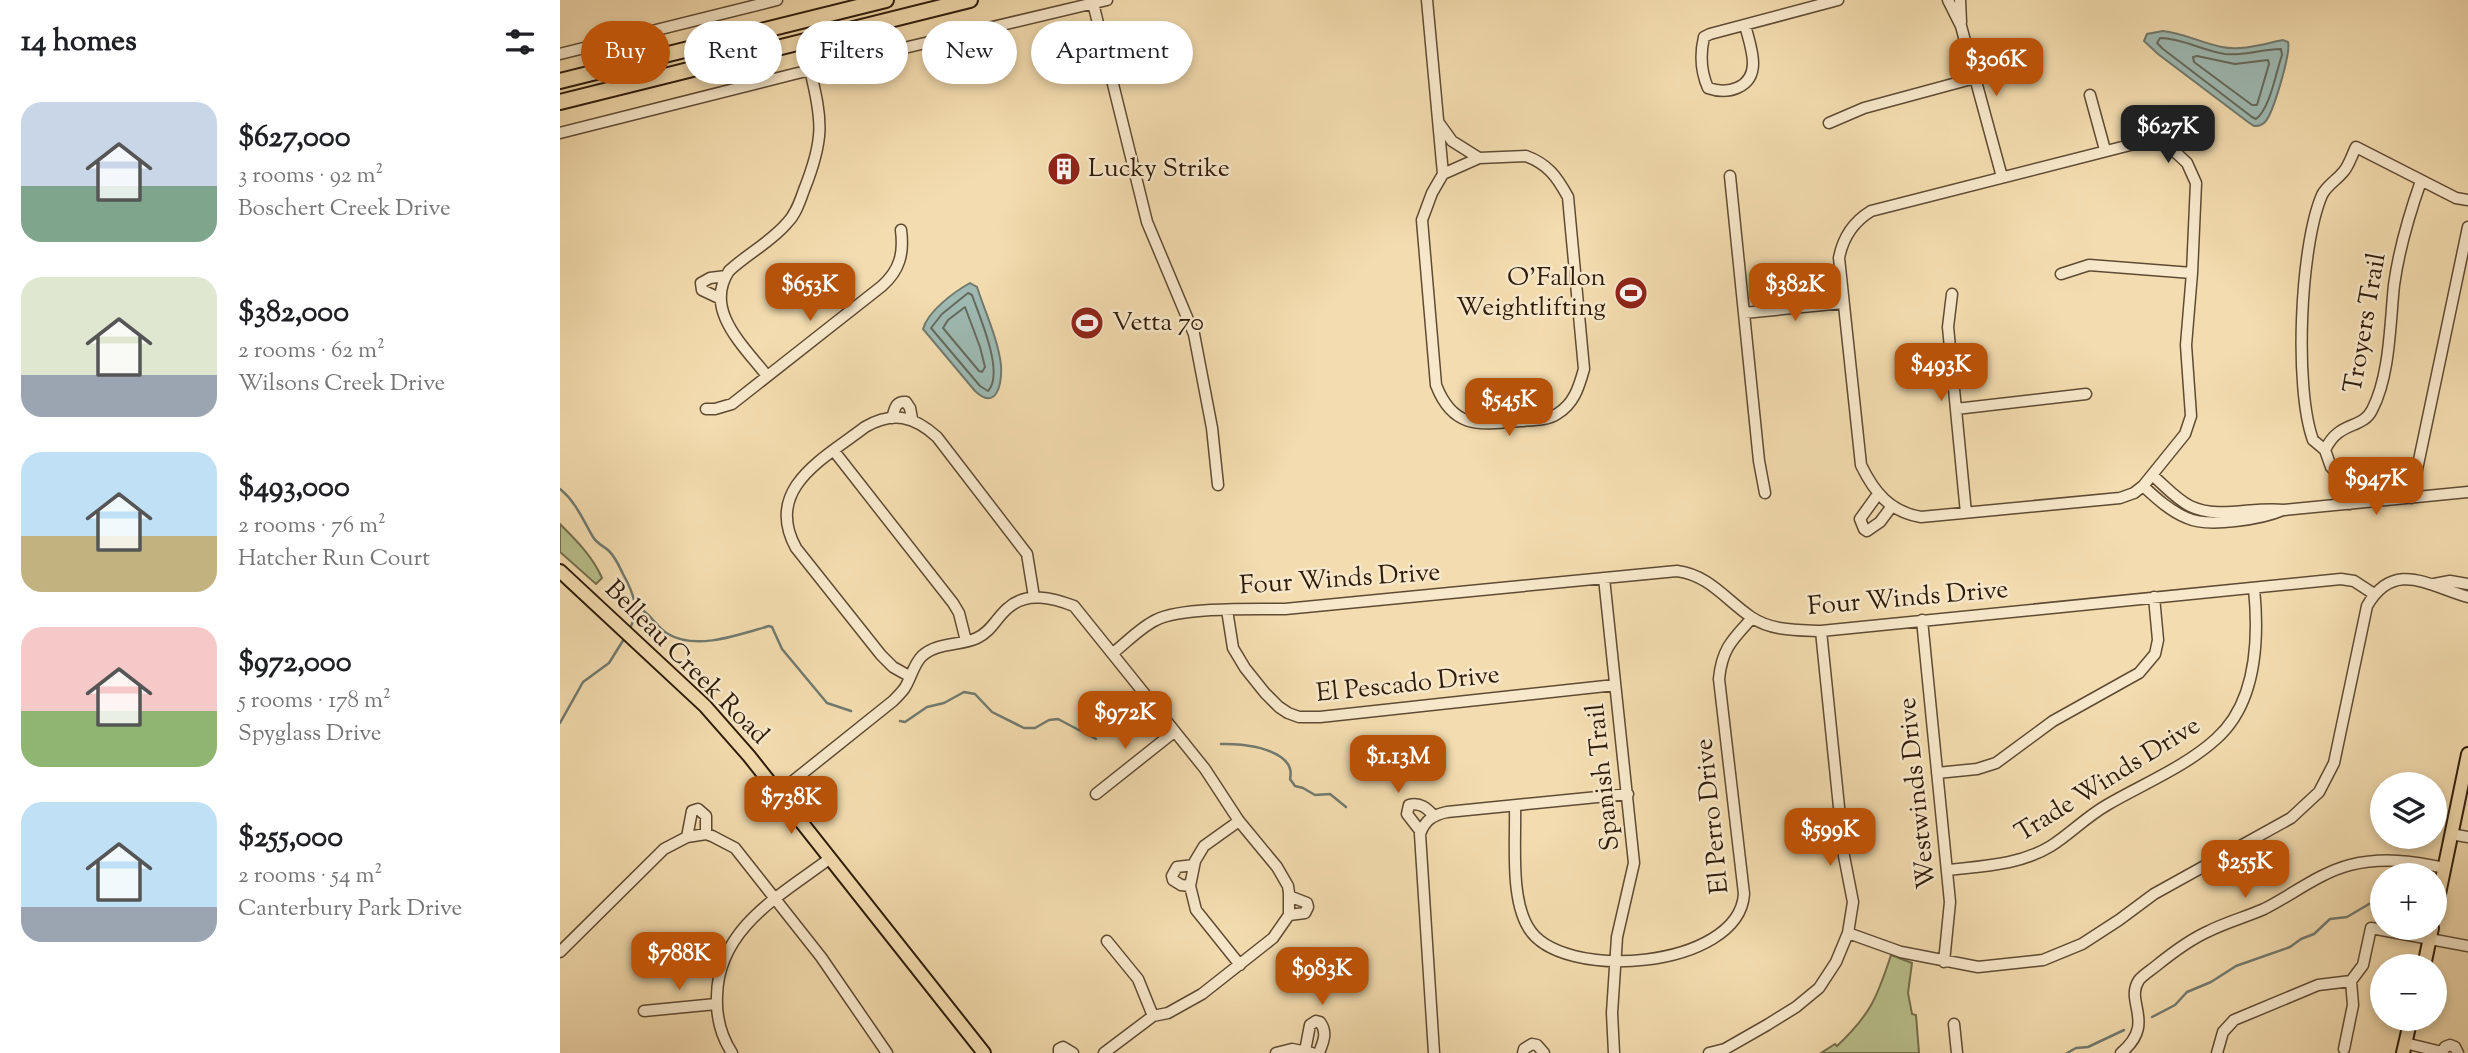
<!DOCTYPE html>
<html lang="en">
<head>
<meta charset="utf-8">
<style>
	body { margin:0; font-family:"Sorts Mill Goudy",serif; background:#f2f2f2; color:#202124; height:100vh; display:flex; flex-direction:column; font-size:26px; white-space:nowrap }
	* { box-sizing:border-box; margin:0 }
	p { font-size:23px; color:#757577 }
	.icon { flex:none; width:38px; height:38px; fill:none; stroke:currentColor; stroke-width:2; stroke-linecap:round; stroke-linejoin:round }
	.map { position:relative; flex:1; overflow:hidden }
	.drawer { display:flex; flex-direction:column; background:#fff; width:560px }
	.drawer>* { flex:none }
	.top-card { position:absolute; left:21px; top:21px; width:665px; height:63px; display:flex; gap:14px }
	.fabs { position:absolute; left:1810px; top:772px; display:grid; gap:14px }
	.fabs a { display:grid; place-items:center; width:77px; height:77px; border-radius:50%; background:#fff; box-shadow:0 4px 10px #0003; font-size:35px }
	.price { position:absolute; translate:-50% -60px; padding:0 16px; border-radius:14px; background:#b45309; color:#fff; font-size:23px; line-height:46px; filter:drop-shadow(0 2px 4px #0008) }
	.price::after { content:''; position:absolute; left:50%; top:42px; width:21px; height:16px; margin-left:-10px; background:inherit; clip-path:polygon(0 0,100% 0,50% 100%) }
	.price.current { background:#222; color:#fff }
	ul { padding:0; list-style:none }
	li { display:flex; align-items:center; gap:21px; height:175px; padding:0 21px }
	li span { display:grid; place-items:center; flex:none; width:196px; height:140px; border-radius:21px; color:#555 }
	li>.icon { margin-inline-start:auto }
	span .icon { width:84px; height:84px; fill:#fffc; stroke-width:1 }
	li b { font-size:30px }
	h2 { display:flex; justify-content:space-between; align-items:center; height:84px; padding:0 21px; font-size:30px }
	.pill { padding:0 24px; border-radius:32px; background:#fff; box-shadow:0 4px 10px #0003; font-size:24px; line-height:63px }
	.pill.current { background:#b45309; color:#fff }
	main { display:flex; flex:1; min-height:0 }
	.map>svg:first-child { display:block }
	.green { fill:#b9c08c; stroke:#746e4b; stroke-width:2 }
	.water { fill:#9ebab3; stroke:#717a6f; stroke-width:2 }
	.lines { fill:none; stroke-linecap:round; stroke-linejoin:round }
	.shore { stroke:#666a5e; stroke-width:2 }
	.stream { stroke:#717a6f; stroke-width:2.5 }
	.minor-casing { stroke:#5f4b33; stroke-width:13 }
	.major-casing { stroke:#2e1b0a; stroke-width:16 }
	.highway-casing { stroke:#2e1b0a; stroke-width:18 }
	.minor { stroke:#f7e8cb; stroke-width:10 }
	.major { stroke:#f3dcaf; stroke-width:12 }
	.highway { stroke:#f3dcaf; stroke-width:14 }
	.labels { text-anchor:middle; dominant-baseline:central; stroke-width:5; stroke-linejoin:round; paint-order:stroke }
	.poi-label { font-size:26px; fill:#2e1b0a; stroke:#f7e8cb; text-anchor:start }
	.street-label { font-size:26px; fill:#2e1b0a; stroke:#f7e8cb }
</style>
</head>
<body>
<main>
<section class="drawer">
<h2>14 homes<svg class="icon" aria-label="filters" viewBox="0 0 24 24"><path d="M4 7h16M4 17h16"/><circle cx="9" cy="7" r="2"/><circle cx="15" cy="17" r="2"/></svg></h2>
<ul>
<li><span style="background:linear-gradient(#c9d6e8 60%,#7fa58c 0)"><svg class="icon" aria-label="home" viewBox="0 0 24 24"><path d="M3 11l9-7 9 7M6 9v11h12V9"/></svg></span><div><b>$627,000</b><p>3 rooms · 92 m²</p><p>Boschert Creek Drive</p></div></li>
<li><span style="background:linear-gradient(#dfe7d0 70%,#9aa5b1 0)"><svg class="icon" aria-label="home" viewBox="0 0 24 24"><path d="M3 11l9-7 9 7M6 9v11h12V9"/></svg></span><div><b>$382,000</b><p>2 rooms · 62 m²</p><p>Wilsons Creek Drive</p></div></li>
<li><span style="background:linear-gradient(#bfe0f5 60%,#c2b280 0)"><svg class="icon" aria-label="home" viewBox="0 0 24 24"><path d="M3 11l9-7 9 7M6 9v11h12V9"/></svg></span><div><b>$493,000</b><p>2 rooms · 76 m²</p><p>Hatcher Run Court</p></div></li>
<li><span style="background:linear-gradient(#f6c9c9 60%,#8fb573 0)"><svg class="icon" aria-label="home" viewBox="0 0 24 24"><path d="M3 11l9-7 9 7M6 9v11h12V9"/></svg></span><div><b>$972,000</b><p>5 rooms · 178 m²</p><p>Spyglass Drive</p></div></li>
<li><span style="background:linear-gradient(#bfe0f5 75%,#9aa5b1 0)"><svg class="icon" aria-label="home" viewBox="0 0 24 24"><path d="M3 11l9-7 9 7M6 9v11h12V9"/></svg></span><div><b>$255,000</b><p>2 rooms · 54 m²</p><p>Canterbury Park Drive</p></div></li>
</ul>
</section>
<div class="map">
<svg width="1908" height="1053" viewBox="0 0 1908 1053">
	<rect width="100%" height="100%" fill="#f3dcaf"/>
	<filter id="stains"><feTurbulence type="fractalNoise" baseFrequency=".00286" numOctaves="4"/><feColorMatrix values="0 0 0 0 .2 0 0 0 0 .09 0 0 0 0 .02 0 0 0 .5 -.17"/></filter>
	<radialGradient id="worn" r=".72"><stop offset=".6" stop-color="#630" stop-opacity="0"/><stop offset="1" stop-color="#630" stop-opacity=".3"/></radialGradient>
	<path class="green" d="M0,524c16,16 33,33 42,54l-6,6 -36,-32z
		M1331,955l21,8 -4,30 4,21 4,1 3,38h-98l14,-9 2,2c33,-31 40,-48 54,-91z"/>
	<path class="water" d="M1603,31c20,2 39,12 59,16 20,4 41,-3 61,-7l5,2c3,11 -15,72 -23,80 -4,4 -7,4 -11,4l-6,-4 -90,-68 -14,-13 3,-7z
		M410,283l7,4c8,25 21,52 24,78 1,18 -4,47 -26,26l-52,-62c5,-18 31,-37 47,-46z"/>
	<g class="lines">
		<path class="shore" d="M1600,38c22,0 43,13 65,16 19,2 37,-5 56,-5l1,6c-6,17 -12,54 -26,64l-4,-2 -89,-68 -6,-6z
			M1637,56l38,8 33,-4 1,4 -12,41h-5l-58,-43 -1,-5z
			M408,293l4,2c7,21 33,78 16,96l-8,-5 -49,-58 11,-14z
			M405,307l15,40 5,20 -3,5 -3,-1 -36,-43 5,-8z"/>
		<path class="stream" d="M0,489c16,13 23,31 33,48 4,7 11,9 16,14 7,7 10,15 14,23 10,18 18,36 6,56
			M76,606c14,6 20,21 32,28 29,17 73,0 101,-8l3,1 10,22 45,54 24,8
			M340,721l5,1 22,-15 17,-4 20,-11 11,2 17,18 32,16h11l14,-8 9,-1 38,20
			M0,723l23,-41 26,-19 15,-24
			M661,744c21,-1 76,5 69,35l5,7 8,2 12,7 15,-1 16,13
			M1592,1017l23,-12 12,-13 24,-10 25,-16 54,-19 11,-8 13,-5 16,-15 17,-2 22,-13 13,-4
			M1507,1053l9,-5 12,-1 36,-17"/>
		<defs>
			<path id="minor" d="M867,0l16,174
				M1388,0l13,26 41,151
				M1400,0l1,22
				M533,3l54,219 47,112 18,94 6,57
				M1185,25c3,12 8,26 8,38 0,25 -25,32 -45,25 -7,-16 -8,-34 -4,-51l6,-3 128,-34
				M0,54l217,-54
				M1530,95l15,55
				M879,123l13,18 27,17
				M1269,123l35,-15 111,-30
				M0,133l234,-59 313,-74
				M1582,142l16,1 14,6 15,14 9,20 -4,90 -6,72 5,71 -6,18 -42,52 -9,7 -14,5 -199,19c-31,-5 -47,-25 -60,-52l-22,-207c4,-21 14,-36 32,-47z
				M966,156c22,8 31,21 42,41l16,172c-5,18 -10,35 -27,45 -11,7 -25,6 -37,7 -41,4 -67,8 -84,-36l-14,-165 10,-27 11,-19 36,-16z
				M1170,176l29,285 6,32
				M1501,274l28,-9 103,8
				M1392,294l-4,33 18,186
				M159,298l-17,-8 -1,-7 9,-5 16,-2
				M1184,313l99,-10
				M207,376c-23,-30 -64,-66 -38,-105 18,-17 42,-29 58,-48 9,-9 13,-22 17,-33 20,-50 19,-68 6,-120
				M146,409h9l17,-5 150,-118c18,-16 22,-33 19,-56
				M1396,409l130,-15
				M332,418c3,-9 3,-17 14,-16l4,6 2,11
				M1765,450c14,-30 37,-20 47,-40 18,-34 18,-87 22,-125 5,-36 15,-70 27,-104
				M274,451l119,152 6,10 7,28
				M1592,475c12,10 24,24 38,31 29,14 63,0 94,4l184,-18
				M1583,486c13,12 27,25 44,32 21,10 75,1 96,-8
				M1318,494l-18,25 4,10 3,2 13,-9 12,-16
				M1851,498l57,-271
				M1790,504l-3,-19 -16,-18 -6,-17 -12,-10c-19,-52 -13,-194 9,-245 5,-10 15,-15 22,-24 5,-6 8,-16 12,-24l100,51 12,2
				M1044,578l30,285 -17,74 -5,76 2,40
				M1874,584l16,-3 18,3
				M667,610l6,38 12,20 20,25 14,14 9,6 11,4h21l295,-32
				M1362,620l28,282 -6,60
				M553,653c14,-11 28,-26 43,-33 25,-13 99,-11 129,-11l392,-38c32,4 49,29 74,46 21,14 45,13 70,14l520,-52 13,2 20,13
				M349,676l-16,-9 -12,-12 -85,-107c-33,-60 29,-90 69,-121 28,-16 49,-11 72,10l90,117 7,43
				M1377,773l40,-4 19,-6 57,-42 86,-48 16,-19 3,-14 -4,-43
				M218,793l115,-92c4,-4 8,-8 11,-12 7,-10 9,-24 18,-33 15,-14 38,-10 55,-18 15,-7 19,-20 31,-30 19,-17 45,-10 66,-2l131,163 34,52 38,46 11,19 1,7v22l-16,23 -71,56 -34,19 -15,3 -49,37
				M536,794l78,-62
				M955,806c1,35 -5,91 13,121 31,56 211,42 216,-33l-25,-215c3,-31 14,-40 33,-61
				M679,821l-35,25 -9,15 -5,25 6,24 44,55
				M861,832l-14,-18 2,-9c11,-3 18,3 25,11
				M1891,834l17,3
				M127,837l5,-26 6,-2 8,7v18
				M1388,870c35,-4 72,-5 103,-24 19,-12 35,-29 56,-41 36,-21 78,-38 109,-66 41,-36 43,-101 38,-151
				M630,886l-9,-1 -8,-5 -1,-4 5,-9 17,-2
				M729,896l18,7 1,4 -3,6 -16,2
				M1288,933l53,19 77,15 65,-7 39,-16 37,-24 35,-26 137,-76 28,-26 15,-29 33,-157c27,-47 62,-20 101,-9
				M547,941l31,38 15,37
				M0,952l104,-103 23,-12 19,-3 6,2 23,12 86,109 66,96
				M84,1011l72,-7
				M1394,1024l3,29
				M1845,1043l37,9
				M1784,1049l9,-44 -2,-24
				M745,1051l5,-26 6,-4 4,1c8,11 3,20 -1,31
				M172,1053c-11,-17 -16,-36 -15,-57 1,-68 64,-101 112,-137
				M499,1053v-4l4,-2 10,6
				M716,1053l16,-4 20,4
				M874,1053l-14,-219c5,-14 13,-19 27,-22l181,-18
				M963,1053l1,-4 8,-5 5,1 7,8
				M1149,1053l16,-4 42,-24 29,-18 23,-19 17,-26 12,-29 5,-31 -9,-46 -23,-225
				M1561,1053c36,-30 3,-51 18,-73 4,-5 12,-10 17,-14 16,-13 35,-27 53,-35 18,-9 37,-14 55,-22 28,-14 55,-36 86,-44 33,-8 62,-4 95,3
				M1657,1053l6,-21 11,-12 84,-35 33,-4 12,-16 8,-37 97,18
				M1882,1053l3,-6 5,-2 5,2 3,6"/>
			<path id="major" d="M0,571l145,135 44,50 235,297
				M1874,918l34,-164
				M1864,966l8,-38
				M1843,1053l8,-35"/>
			<path id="highway" d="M0,81l326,-81
				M0,102l410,-102"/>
		</defs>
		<use href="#minor" class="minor-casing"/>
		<use href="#major" class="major-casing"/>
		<use href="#highway" class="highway-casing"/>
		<use href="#minor" class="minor"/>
		<use href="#major" class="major"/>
		<use href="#highway" class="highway"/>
	</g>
	<defs>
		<symbol id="building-disc" viewBox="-11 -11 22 22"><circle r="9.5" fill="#8f2418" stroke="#f7e8cb"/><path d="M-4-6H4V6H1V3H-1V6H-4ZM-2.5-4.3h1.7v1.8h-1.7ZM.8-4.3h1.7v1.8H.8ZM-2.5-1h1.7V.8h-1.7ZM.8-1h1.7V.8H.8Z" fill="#fff"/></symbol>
		<symbol id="stadium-disc" viewBox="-11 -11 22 22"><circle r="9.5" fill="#8f2418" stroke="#f7e8cb"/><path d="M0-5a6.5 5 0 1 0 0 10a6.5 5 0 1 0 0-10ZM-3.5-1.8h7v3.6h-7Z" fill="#fff"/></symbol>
	</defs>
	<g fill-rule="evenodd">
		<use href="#building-disc" x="485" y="150" width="38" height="38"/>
		<use href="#stadium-disc" x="1052" y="274" width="38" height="38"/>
		<use href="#stadium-disc" x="508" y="304" width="38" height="38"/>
	</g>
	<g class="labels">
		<g class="poi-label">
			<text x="528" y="169">Lucky Strike</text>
			<text x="1046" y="278" text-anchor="end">O'Fallon<tspan x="1046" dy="30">Weightlifting</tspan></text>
			<text x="552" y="323">Vetta 70</text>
		</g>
		<g class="street-label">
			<text transform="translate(1806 323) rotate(-80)">Troyers Trail</text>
			<text transform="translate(780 580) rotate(-4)">Four Winds Drive</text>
			<text transform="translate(1348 599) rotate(-5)">Four Winds Drive</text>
			<text transform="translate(126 663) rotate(45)">Belleau Creek Road</text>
			<text transform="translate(848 685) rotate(-6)">El Pescado Drive</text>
			<text transform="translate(1044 777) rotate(-96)">Spanish Trail</text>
			<text transform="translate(1548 780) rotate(-32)">Trade Winds Drive</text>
			<text transform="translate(1358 793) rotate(-96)">Westwinds Drive</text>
			<text transform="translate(1153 816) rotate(-96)">El Perro Drive</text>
		</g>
	</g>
	<rect width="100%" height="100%" filter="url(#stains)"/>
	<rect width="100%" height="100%" fill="url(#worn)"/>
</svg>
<div class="fabs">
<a><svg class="icon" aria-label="layers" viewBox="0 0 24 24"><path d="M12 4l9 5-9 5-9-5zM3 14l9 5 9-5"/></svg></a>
<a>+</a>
<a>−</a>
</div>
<b class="price" style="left:1436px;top:98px">$306K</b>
<b class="price current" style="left:1608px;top:165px">$627K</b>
<b class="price" style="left:250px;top:323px">$653K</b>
<b class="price" style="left:1235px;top:323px">$382K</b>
<b class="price" style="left:1381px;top:403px">$493K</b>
<b class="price" style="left:949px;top:438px">$545K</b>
<b class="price" style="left:1816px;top:517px">$947K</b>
<b class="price" style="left:565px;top:751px">$972K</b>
<b class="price" style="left:838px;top:795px">$1.13M</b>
<b class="price" style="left:231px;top:836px">$738K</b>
<b class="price" style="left:1270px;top:868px">$599K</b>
<b class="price" style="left:1685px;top:900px">$255K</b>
<b class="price" style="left:119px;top:992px">$788K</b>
<b class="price" style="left:762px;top:1007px">$983K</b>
<div class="top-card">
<a class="pill current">Buy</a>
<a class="pill">Rent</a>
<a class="pill">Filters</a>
<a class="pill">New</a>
<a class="pill">Apartment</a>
</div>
</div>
</main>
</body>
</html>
